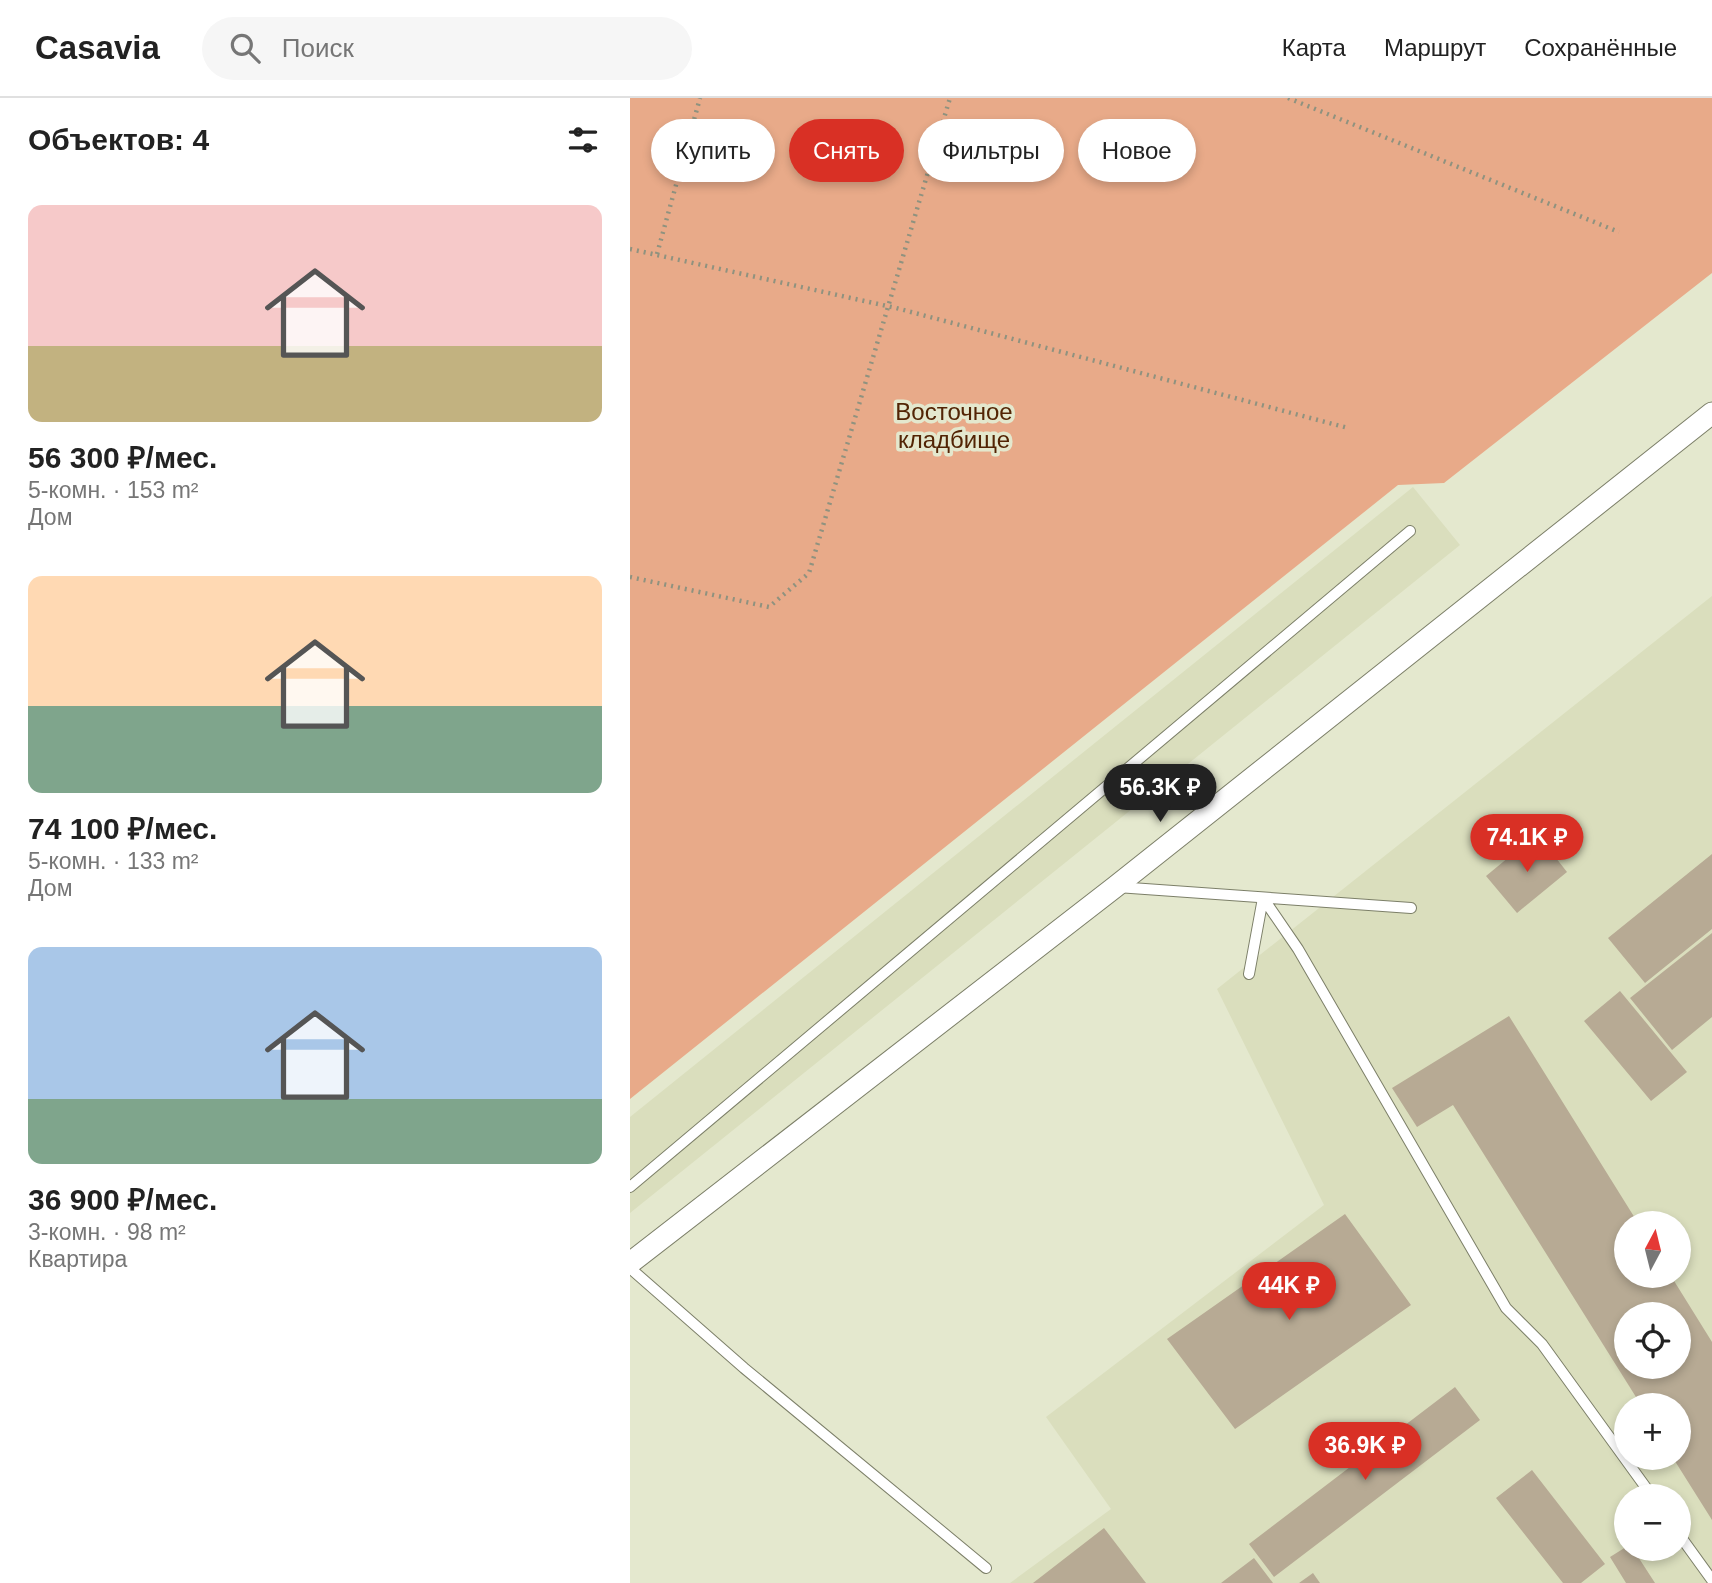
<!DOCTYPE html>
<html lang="ru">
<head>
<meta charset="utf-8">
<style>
	body { margin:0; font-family:Helvetica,sans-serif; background:#f6f6f6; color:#222; height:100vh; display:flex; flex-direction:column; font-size:26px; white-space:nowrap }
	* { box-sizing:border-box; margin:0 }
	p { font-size:23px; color:#767676 }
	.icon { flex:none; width:38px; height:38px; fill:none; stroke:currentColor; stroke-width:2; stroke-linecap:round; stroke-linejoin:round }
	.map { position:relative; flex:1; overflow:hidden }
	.details { display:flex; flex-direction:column; background:#fff; width:630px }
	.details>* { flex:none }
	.hud { position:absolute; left:21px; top:21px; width:665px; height:63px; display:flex; gap:14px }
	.needle { width:46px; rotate:7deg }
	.buttons { position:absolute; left:984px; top:1113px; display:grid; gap:14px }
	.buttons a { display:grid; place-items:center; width:77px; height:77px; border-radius:50%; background:#fff; box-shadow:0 4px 10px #0003; font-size:35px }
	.price { position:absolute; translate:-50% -60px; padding:0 16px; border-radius:24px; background:#d93025; color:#fff; font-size:23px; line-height:46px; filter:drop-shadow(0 2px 4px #0008) }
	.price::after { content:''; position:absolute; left:50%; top:42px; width:21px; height:16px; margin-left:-10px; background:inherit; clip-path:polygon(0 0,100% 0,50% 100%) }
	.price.current { background:#222; color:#fff }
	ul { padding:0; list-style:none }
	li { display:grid; align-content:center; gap:14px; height:371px; padding:0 28px }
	li span { display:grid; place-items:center; height:217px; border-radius:14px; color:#555 }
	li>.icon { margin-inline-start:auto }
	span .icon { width:126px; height:126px; fill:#fffc; stroke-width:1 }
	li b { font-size:30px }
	h2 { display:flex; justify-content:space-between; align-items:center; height:84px; padding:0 28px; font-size:30px }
	.pill { padding:0 24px; border-radius:32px; background:#fff; box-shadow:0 4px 10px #0003; font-size:24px; line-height:63px }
	.pill.current { background:#d93025; color:#fff }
	header { display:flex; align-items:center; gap:42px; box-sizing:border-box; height:98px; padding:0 35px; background:#fff; border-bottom:2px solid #e0e0e0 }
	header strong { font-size:33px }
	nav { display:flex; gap:38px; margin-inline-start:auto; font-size:24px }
	.search { width:490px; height:63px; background:#f6f6f6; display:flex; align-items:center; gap:18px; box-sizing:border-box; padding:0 24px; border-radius:38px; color:#767676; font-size:26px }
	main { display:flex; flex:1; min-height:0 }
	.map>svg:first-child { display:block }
	.built { fill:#dadebd; fill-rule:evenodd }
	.green { fill:#e8aa89 }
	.building { fill:#b7aa94; fill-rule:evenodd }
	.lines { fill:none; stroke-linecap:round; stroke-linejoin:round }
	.service-casing { stroke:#7c7f68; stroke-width:12 }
	.minor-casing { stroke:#7c7f68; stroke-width:23 }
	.path { stroke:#8f927f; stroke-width:4.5; stroke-dasharray:2 5; stroke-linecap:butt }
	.service { stroke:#fff; stroke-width:10 }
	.minor { stroke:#fff; stroke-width:21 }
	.labels { text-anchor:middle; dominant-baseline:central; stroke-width:7; stroke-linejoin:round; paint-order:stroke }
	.park-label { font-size:24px; fill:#522404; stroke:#e4e8ce }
</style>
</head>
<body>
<header>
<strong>Casavia</strong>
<div class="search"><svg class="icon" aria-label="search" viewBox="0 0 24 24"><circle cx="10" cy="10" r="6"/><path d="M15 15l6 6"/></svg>Поиск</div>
<nav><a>Карта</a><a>Маршрут</a><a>Сохранённые</a></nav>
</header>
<main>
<section class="details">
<h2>Объектов: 4<svg class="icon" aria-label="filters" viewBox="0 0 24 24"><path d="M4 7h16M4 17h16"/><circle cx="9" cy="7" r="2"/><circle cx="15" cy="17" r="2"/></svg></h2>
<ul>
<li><span style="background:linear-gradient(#f6c9c9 65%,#c2b280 0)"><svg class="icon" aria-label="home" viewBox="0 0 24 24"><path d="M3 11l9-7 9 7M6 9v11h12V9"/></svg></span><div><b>56 300 ₽/мес.</b><p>5-комн. · 153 m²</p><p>Дом</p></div></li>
<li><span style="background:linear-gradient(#ffd9b3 60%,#7fa58c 0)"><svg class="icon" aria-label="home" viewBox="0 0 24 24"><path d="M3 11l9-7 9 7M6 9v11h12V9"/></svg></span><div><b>74 100 ₽/мес.</b><p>5-комн. · 133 m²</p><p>Дом</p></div></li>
<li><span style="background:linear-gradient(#a9c7e8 70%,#7fa58c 0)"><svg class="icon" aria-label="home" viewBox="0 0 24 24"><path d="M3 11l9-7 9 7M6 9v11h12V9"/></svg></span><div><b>36 900 ₽/мес.</b><p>3-комн. · 98 m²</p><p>Квартира</p></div></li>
</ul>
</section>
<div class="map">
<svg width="1082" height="1485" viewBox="0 0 1082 1485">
	<rect width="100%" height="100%" fill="#e4e8ce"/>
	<path class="built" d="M783,389l47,58 -830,668v-96z
		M1082,498v987h-702l101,-74 -65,-92 278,-212 -107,-216zM996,1125h52v53h-52zM996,1216h52v53h-52zM996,1307h52v53h-52zM996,1398h52v53h-52z"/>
	<path class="green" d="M0,0h1082v175l-268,210 -46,2 -768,614z"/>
	<path class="building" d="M907,736l30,38 -50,41 -31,-37z
		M1082,756v75l-67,54 -37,-45z
		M1082,835v84l-40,33 -42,-52z
		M990,893l67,81 -36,29 -67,-80z
		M879,918l129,207h-12v53h45l41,66v178l-39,-62h5v-53h-37l-188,-300 -36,22 -25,-39zM996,1216h52v53h-52z
		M715,1116l66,91 -176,124 -68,-90z
		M825,1289l25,33 -206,157 -25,-33z
		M902,1372l73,94 -24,19h-18l-67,-85z
		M474,1430l42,55h-113z
		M996,1449v2h7l22,34h-29l-16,-26z
		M624,1460l19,25h-52z
		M683,1475l7,10h-21z"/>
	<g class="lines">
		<defs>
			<path id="service" d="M487,789l294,21
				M633,800l35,51 208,359 36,36 110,152
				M619,876l14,-76
				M0,1089l780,-656
				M0,1170l114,100 242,200
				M1048,1435l34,47"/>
			<path id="minor" d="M0,1165l485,-376 597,-474"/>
		</defs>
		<use href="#service" class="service-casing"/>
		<use href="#minor" class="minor-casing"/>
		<path class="path" d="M658,0l331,134
			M0,151l266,59 452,120
			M27,156l43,-156
			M0,479l139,30 40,-34 141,-475"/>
		<use href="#service" class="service"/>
		<use href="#minor" class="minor"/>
	</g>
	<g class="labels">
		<g class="park-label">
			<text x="324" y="313">Восточное<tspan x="324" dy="28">кладбище</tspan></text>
		</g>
	</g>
</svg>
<div class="buttons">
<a><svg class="needle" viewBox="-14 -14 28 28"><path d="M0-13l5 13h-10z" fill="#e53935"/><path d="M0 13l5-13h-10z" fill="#767676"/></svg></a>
<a><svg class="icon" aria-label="locate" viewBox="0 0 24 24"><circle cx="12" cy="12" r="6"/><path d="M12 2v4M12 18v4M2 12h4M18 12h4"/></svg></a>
<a>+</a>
<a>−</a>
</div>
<b class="price current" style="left:530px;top:726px">56.3K ₽</b>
<b class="price" style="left:897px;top:776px">74.1K ₽</b>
<b class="price" style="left:659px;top:1224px">44K ₽</b>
<b class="price" style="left:735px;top:1384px">36.9K ₽</b>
<div class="hud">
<a class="pill">Купить</a>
<a class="pill current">Снять</a>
<a class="pill">Фильтры</a>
<a class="pill">Новое</a>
</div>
</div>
</main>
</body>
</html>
